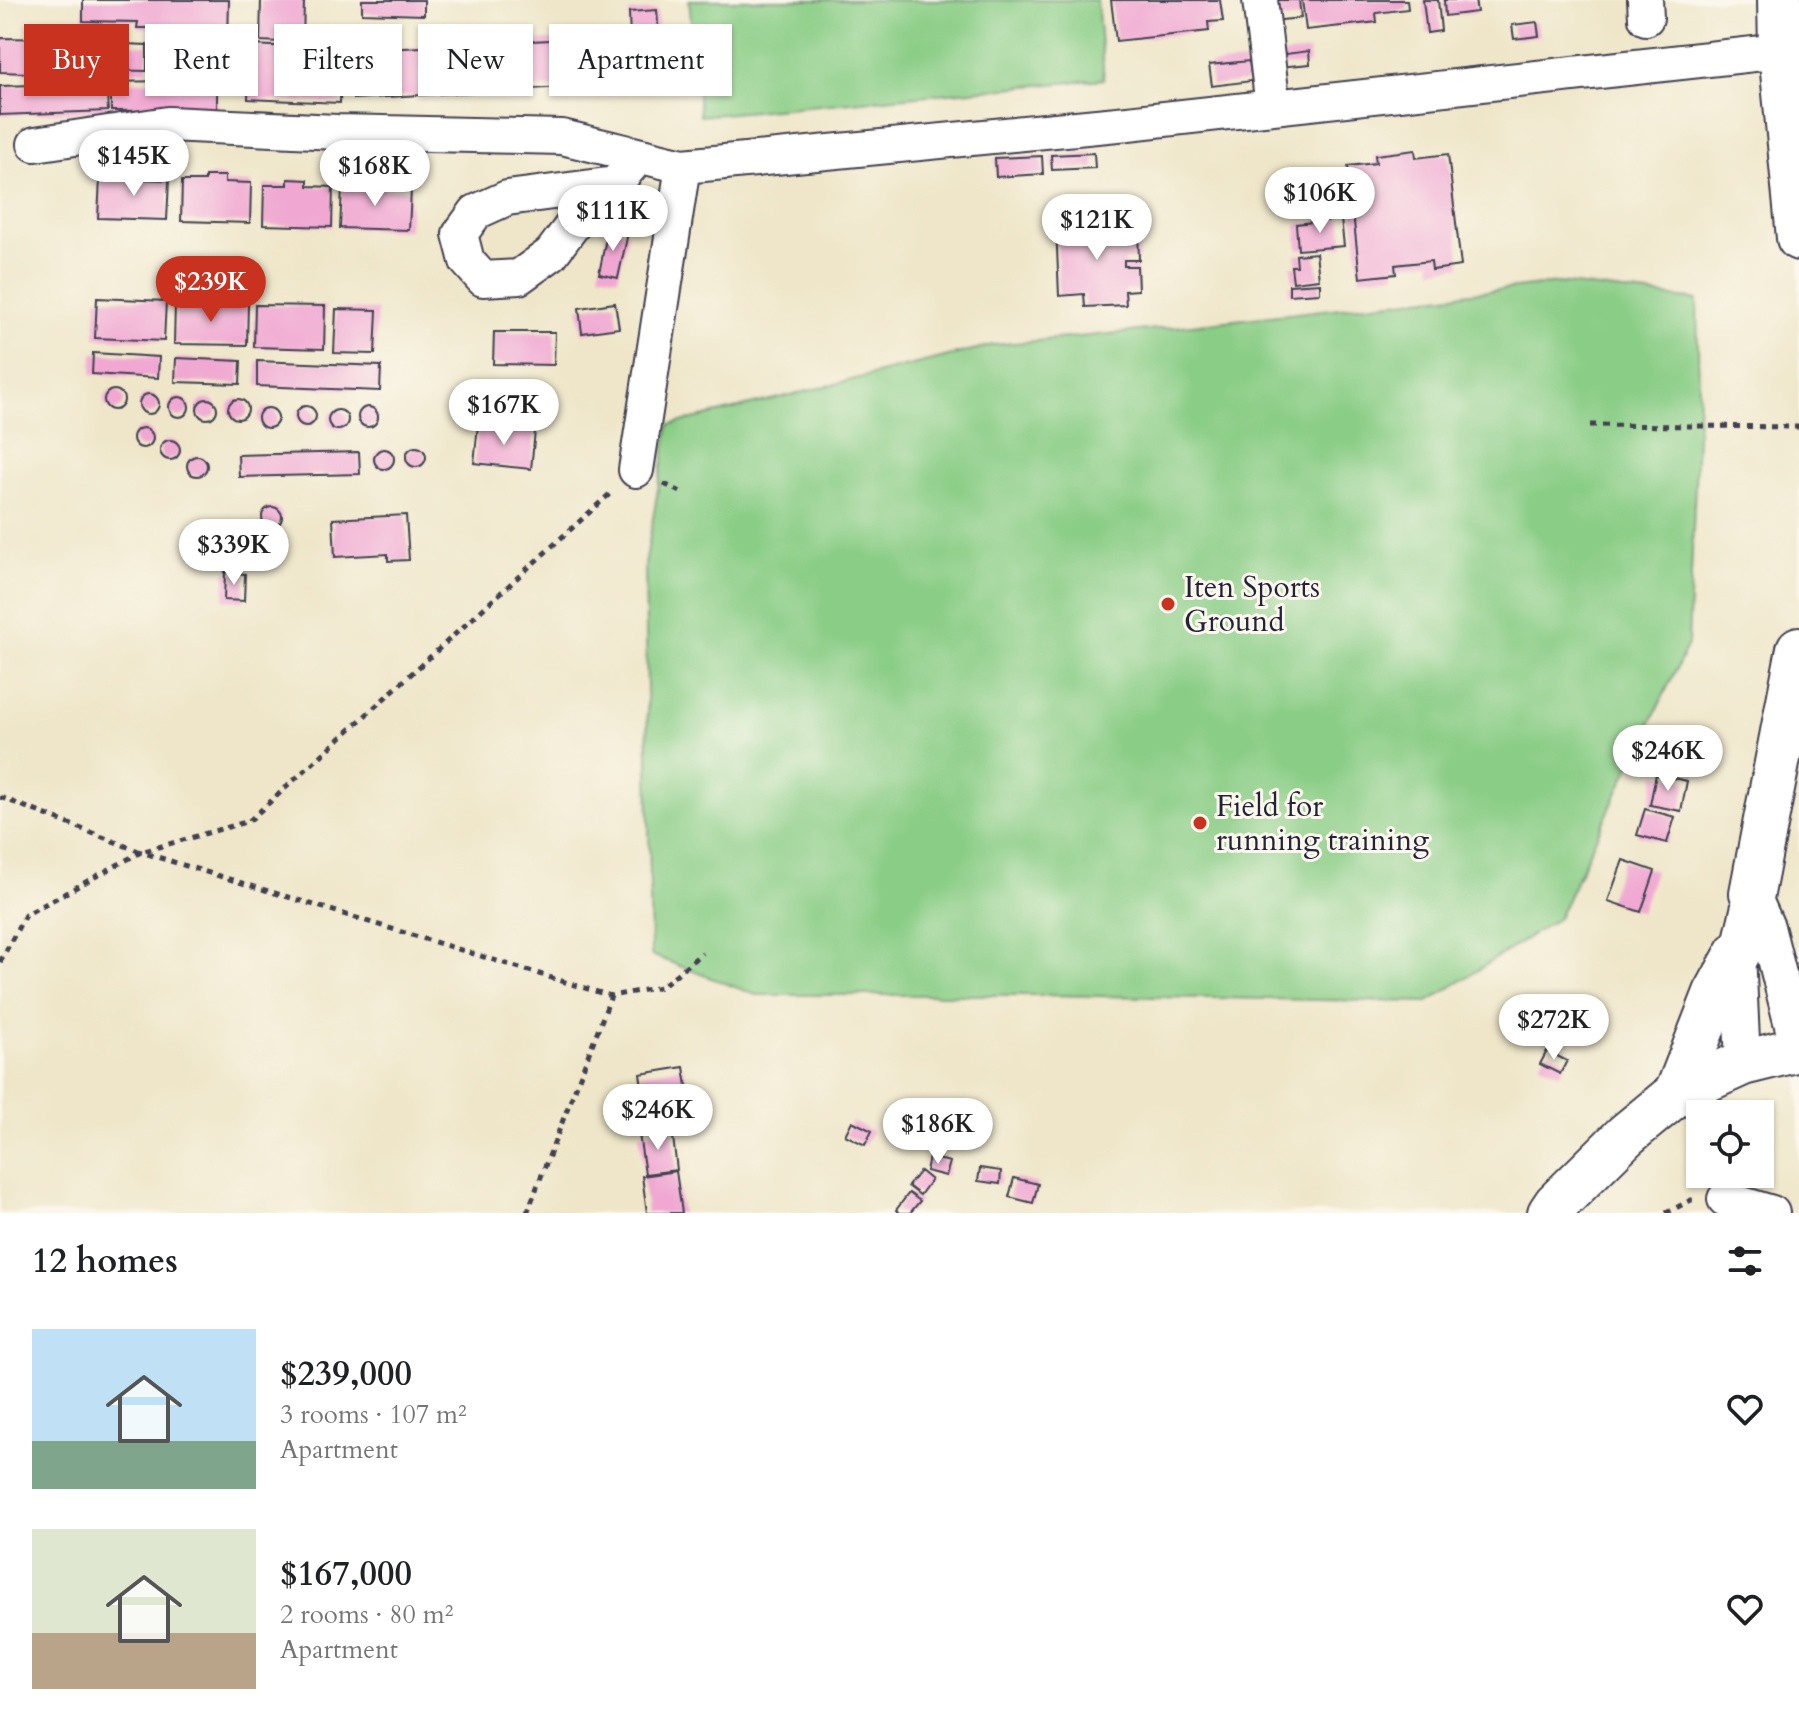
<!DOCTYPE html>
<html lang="en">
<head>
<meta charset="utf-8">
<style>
	body { margin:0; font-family:Cardo,serif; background:#f2f2f2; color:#202124; height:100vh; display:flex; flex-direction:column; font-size:30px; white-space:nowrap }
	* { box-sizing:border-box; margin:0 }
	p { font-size:26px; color:#757577 }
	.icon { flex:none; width:44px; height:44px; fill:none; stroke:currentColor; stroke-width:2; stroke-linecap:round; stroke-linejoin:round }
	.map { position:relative; height:1213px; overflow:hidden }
	.side { display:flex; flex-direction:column; background:#fff; flex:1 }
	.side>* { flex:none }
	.banner { position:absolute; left:24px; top:24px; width:800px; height:72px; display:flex; gap:16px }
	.controls { position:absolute; left:1686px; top:1100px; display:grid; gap:16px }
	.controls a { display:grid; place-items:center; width:88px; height:88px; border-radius:0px; background:#fff; box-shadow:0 2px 6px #0004; font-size:40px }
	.price { position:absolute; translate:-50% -68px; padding:0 18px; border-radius:28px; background:#fff; color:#222; font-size:26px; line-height:52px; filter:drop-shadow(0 2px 4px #0008) }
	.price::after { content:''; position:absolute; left:50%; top:48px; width:24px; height:18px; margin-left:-12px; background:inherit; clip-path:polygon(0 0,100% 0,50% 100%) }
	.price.active { background:#c8321e; color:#fff }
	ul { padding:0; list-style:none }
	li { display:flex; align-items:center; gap:24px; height:200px; padding:0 32px }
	li span { display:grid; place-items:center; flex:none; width:224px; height:160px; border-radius:0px; color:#555 }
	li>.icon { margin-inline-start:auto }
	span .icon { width:96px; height:96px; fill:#fffc; stroke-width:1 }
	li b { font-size:34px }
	h2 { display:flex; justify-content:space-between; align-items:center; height:96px; padding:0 32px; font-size:34px }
	.pill { padding:0 28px; border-radius:0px; background:#fff; box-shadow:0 2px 6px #0004; font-size:28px; line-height:72px }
	.pill.active { background:#c8321e; color:#fff }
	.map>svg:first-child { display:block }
	.green { fill:#8acd86; stroke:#567860; stroke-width:2 }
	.building { fill:#f0a8d2 }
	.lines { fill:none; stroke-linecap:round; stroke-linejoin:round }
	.minor-casing { stroke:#413f50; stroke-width:38 }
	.major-casing { stroke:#413f50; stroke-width:48 }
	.path { stroke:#413f50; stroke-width:5; stroke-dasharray:6 6; stroke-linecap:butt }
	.minor { stroke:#fff; stroke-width:34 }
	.major { stroke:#fff; stroke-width:44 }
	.poi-dot { fill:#c8321e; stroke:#fbf7ec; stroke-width:3 }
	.labels { text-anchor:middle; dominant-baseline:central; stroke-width:6; stroke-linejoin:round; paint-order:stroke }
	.poi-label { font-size:30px; fill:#22223b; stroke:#fbf7ec; text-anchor:start }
</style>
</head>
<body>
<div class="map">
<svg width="1799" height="1213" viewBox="0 0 1799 1213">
	<rect width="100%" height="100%" fill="#fbf7ec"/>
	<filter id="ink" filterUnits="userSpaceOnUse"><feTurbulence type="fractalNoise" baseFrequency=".0125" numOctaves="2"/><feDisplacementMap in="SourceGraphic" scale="16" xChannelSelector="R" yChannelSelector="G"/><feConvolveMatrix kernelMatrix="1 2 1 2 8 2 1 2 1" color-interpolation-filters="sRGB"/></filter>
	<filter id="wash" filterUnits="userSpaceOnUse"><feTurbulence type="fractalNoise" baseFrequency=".006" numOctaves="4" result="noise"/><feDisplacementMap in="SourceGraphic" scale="32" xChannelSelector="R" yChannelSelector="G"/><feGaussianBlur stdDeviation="1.8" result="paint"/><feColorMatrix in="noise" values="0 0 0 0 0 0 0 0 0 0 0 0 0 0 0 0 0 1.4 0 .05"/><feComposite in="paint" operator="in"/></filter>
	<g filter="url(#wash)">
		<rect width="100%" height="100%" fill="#efe6c9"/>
		<path class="green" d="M689,0h408l7,79 -404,37z
			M1558,283l139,17 2,92 -11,252 -130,274 -130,84 -392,-7h-280l-105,-40 -6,-390 24,-140 324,-80 137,-13z"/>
		<g id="blocks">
			<path class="building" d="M83,0h146l-1,40 -78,-1v-11h-13l1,-6 -55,-1z
				M261,0h43l-1,43 -43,-2z
				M362,0h62v15l-62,-2z
				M1111,0h109l3,21 -15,1 1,9 -93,10z
				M1269,0h30l2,18 -29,3z
				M1302,0h105l1,9 -32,4 1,9 -71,8z
				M1423,0h15l3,31 -14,2z
				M1444,0h31l2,12 -32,4z
				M657,10l2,27 -29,2 -1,-27z
				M1537,22l2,14 -25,3 -2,-14z
				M613,37l3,47 -263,15 -3,-48 89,-5v9l71,-4v-9z
				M0,38l59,1 -1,35 -58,-2z
				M62,41l38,1 -1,28 -39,-1z
				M103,43l44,2v26l-45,-1z
				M250,45l92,4 -2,54 -92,-4z
				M1309,51l1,13 -31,3 -2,-12z
				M1249,61l3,20 -40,5 -3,-21z
				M217,80v30l-106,1v-29z
				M106,83l2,28 -108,4v-29z
				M1415,150l1,8 32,-4 13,112 -29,4 -1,-9 -36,4 1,9 -36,4 -12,-112 28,-3 -1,-8z
				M1094,153l1,15 -43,2 -1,-15z
				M1042,156l1,18 -47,3 -1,-19z
				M123,173l20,1v5l26,1 -2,40 -69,-2 2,-40 23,1z
				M205,176h20v6l26,1 -1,40 -69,-2 1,-40h23z
				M288,179l20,1v6l25,1 -1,40 -69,-2 1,-40h24z
				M365,182l20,1v6l26,1 -2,40 -69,-2 2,-40h23z
				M607,201l30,7 -5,20 -29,-7z
				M1341,219l3,27 -46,4 -2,-26z
				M1123,222v8l15,-1 1,31h-15v6h13l1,24 -13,1 1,14 -41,2 -1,-13 -25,2 -3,-71z
				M608,228l20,5 -10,45 -19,-4z
				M1316,253l3,26 -26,3 -2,-16h6l-1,-11z
				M1320,283v10l-31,2v-10z
				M97,298l69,3 -2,40 -69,-3z
				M175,303l73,1 -1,41 -73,-1z
				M615,303l4,25 -37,5 -3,-25z
				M255,305l70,1 -1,43 -70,-2z
				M336,309l41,1 -2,44 -41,-1z
				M494,332h61l-1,33 -61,-1z
				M93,353l66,4 -1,21 -66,-4z
				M176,358l65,3 -1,23 -65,-2z
				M257,361l124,5 -1,25 -123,-5z
				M104 400a10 10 0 1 1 20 0a10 10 0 1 1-20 0Z
				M139 404a10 10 0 1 1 20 0a10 10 0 1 1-20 0Z
				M169 407a10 10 0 1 1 20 0a10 10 0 1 1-20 0Z
				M228 409a10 10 0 1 1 20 0a10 10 0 1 1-20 0Z
				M197 409a10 10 0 1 1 20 0a10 10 0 1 1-20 0Z
				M296 416a10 10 0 1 1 20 0a10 10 0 1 1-20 0Z
				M358 417a10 10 0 1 1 20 0a10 10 0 1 1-20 0Z
				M258 418a10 10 0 1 1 20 0a10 10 0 1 1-20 0Z
				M328 420a10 10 0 1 1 20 0a10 10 0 1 1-20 0Z
				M478,425l57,6 -4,38 -57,-6z
				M133 438a10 10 0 1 1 20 0a10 10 0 1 1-20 0Z
				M160 450a10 10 0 1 1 20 0a10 10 0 1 1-20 0Z
				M406 457a10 10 0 1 1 20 0a10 10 0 1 1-20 0Z
				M374 459a10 10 0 1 1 20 0a10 10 0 1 1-20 0Z
				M359,452l1,22 -121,3 -1,-22z
				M187 466a10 10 0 1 1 20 0a10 10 0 1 1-20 0Z
				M262 517a10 10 0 1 1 20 0a10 10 0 1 1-20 0Z
				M406,515l3,45 -21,1v-7l-53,3 -2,-38z
				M225,572l20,2 -1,27 -20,-1z
				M1656,774l31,7 -6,30 -31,-6z
				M1645,809l30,8 -8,26 -30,-8z
				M1623,860l32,11 -14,41 -33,-11z
				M1547,1051l20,10 -7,13 -20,-10z
				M684,1067l8,51 -44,7 -8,-51z
				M852,1121l20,10 -7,14 -20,-10z
				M672,1129l5,41 -32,4 -6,-40z
				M929,1157l21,5 -4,14 -20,-5z
				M980,1168l21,3 -1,13 -22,-3z
				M676,1171l6,42h-35l-5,-37z
				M920,1171l11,9 -11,15 -12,-9z
				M1014,1178l24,6 -5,19 -24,-6z
				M909,1193l11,8 -10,12h-10l-4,-3z"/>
		</g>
	</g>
	<g filter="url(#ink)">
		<use href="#blocks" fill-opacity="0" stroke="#413f50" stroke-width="2"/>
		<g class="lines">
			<defs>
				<path id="minor" d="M1260,0l13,107
					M1645,0l1,18
					M35,144l133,-20 169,8 225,5 121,29 445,-43 653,-72
					M602,186l-51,68 -32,23 -36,2 -16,-18 -7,-27 16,-22 31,-14 108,-14 24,-28
					M636,470l47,-304
					M1752,893l15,34 31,122
					M1743,1063l-5,-110 14,-60
					M1725,1199l47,14"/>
				<path id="major" d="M1780,0l1,51 18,187
					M1752,893l47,-244
					M1677,1093l39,-100 22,-40
					M1550,1213l6,-9 70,-69 51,-42 66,-30 56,-14"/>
			</defs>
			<use href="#minor" class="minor-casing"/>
			<use href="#major" class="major-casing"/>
			<path class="path" d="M1590,425l209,2
				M664,484l17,8
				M0,797l141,55 108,-31 364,-330
				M0,962l25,-47 116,-63 470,144 50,-9 41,-34
				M527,1213l84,-217
				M1666,1213l25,-13h5"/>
			<use href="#minor" class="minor"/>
			<use href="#major" class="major"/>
		</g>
	</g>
	<g class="poi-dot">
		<circle cx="1168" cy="604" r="8"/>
		<circle cx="1200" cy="823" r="8"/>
	</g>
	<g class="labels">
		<g class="poi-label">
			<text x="1184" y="587">Iten Sports<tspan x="1184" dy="34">Ground</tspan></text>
			<text x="1216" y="806">Field for<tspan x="1216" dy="34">running training</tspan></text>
		</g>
	</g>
</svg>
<div class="controls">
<a><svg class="icon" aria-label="locate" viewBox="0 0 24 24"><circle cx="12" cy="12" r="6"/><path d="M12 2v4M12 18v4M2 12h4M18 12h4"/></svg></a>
</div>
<b class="price" style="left:134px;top:198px">$145K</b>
<b class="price" style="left:375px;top:208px">$168K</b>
<b class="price" style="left:1320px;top:235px">$106K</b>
<b class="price" style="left:613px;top:253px">$111K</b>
<b class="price" style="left:1097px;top:262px">$121K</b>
<b class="price active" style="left:211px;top:324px">$239K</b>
<b class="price" style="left:504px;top:447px">$167K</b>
<b class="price" style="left:234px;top:587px">$339K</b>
<b class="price" style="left:1668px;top:793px">$246K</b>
<b class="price" style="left:1554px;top:1062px">$272K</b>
<b class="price" style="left:658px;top:1152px">$246K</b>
<b class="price" style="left:938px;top:1166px">$186K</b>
<div class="banner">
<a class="pill active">Buy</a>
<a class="pill">Rent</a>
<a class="pill">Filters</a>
<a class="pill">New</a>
<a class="pill">Apartment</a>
</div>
</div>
<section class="side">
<h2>12 homes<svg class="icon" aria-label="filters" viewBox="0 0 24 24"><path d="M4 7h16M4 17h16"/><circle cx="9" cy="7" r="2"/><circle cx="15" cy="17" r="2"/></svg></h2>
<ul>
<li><span style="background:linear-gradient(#bfe0f5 70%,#7fa58c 0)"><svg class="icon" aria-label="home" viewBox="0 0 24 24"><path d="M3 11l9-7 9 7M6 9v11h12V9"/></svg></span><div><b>$239,000</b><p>3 rooms · 107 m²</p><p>Apartment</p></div><svg class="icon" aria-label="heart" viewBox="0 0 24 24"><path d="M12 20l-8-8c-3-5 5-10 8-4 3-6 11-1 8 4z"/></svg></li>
<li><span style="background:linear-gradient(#dfe7d0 65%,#b9a48a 0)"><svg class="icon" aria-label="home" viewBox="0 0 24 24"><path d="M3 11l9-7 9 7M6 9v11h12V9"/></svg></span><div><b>$167,000</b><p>2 rooms · 80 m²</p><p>Apartment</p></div><svg class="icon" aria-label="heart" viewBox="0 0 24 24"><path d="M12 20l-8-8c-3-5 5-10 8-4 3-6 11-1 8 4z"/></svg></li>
</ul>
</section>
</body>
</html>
